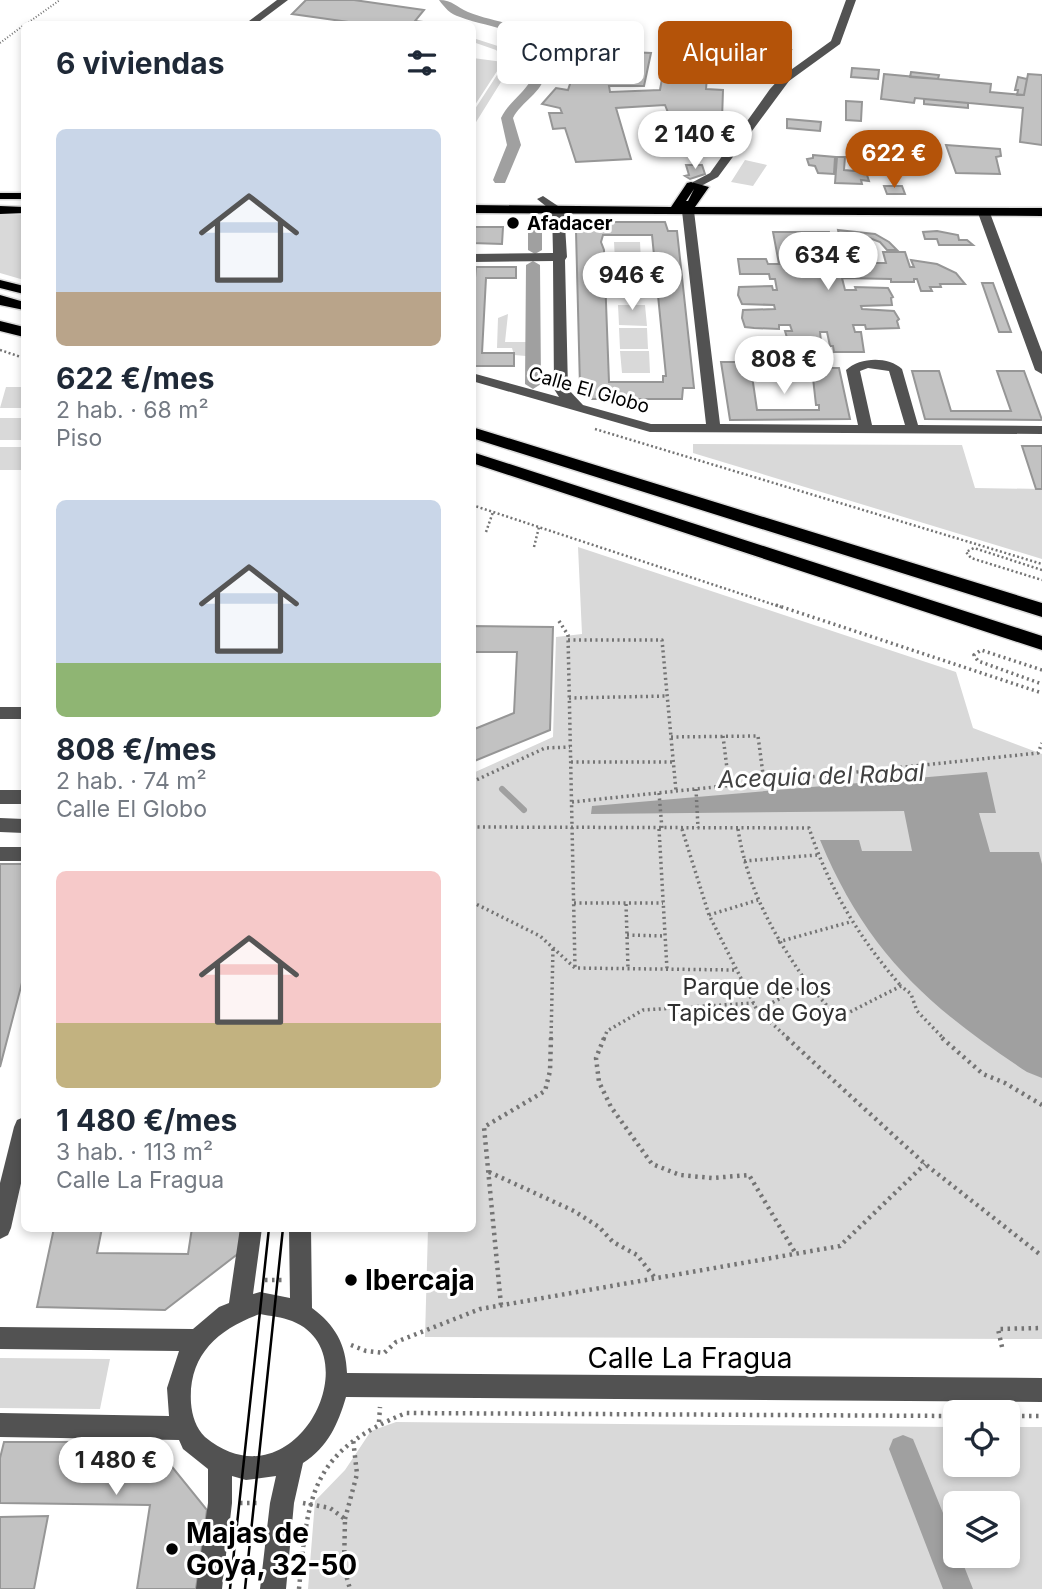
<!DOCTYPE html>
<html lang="es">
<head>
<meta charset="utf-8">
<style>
	body { margin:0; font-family:Inter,sans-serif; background:#f6f6f7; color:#1f2937; height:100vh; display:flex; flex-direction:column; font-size:26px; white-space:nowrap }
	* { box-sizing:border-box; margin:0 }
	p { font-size:23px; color:#747a83 }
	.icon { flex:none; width:38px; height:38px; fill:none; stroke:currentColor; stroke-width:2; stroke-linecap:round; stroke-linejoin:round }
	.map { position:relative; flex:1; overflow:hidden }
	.panel { position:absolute; left:21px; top:21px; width:455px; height:1211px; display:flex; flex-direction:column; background:#fff; border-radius:10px; box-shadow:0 4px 10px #0003 }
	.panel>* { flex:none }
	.banner { position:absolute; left:497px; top:21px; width:439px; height:63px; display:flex; gap:14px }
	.buttons { position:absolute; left:943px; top:1400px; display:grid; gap:14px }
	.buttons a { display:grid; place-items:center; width:77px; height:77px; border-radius:10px; background:#fff; box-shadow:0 4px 10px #0003; font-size:35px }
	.price { position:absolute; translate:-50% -60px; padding:0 16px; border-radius:24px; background:#fff; color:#222; font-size:23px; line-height:46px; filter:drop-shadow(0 2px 4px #0008) }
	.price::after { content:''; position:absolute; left:50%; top:42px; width:21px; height:16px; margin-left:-10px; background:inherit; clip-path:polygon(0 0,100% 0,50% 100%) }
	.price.active { background:#b45309; color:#fff }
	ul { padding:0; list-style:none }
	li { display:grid; align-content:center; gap:14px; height:371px; padding:0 35px }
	li span { display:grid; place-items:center; height:217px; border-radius:10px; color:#555 }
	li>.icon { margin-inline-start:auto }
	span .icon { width:126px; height:126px; fill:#fffc; stroke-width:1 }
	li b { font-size:30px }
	h2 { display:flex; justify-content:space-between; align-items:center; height:84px; padding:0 35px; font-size:30px }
	.tag { padding:0 24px; border-radius:10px; background:#fff; box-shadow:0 4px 10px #0003; font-size:24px; line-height:63px }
	.tag.active { background:#b45309; color:#fff }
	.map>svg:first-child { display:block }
	.green { fill:#d9d9d9; fill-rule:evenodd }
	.water { fill:#a0a0a0 }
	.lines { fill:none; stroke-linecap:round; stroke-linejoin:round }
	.stream { stroke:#a0a0a0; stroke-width:6 }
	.canal { fill:#a0a0a0; fill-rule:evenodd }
	.building { fill:#c2c2c2; stroke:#969696; stroke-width:2; fill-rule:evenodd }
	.major-casing { stroke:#dbdbdb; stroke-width:3 }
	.highway-casing { stroke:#dbdbdb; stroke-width:3 }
	.path-far3 { stroke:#747474; stroke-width:2; stroke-dasharray:1 2; stroke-linecap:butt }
	.path-far2 { stroke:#747474; stroke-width:2.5; stroke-dasharray:2 2.5; stroke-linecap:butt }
	.path-far1 { stroke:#747474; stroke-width:3.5; stroke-dasharray:2 3.5; stroke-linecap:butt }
	.path { stroke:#747474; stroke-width:4.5; stroke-dasharray:2.5 4.5; stroke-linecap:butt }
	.minor { fill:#525252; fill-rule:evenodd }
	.major { fill:#000; fill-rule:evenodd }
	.highway { fill:#000; fill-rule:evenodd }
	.tram { stroke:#000; stroke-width:2.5 }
	.poi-dot { fill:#000; stroke:#fff; stroke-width:2.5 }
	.labels { text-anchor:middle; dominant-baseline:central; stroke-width:6; stroke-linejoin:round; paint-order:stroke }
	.far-poi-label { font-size:19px; font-weight:bold; fill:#000; stroke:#fff; text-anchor:start }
	.far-street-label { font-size:19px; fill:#000; stroke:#fff }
	.park-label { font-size:23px; fill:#303030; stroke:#fff }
	.water-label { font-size:24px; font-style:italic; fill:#414141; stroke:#fff }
	.near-poi-label { font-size:28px; font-weight:bold; fill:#000; stroke:#fff; text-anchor:start }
	.near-street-label { font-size:28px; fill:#000; stroke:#fff }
</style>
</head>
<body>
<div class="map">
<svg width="1042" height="1589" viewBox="0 0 1042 1589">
	<rect width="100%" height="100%" fill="#fff"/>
	<path class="green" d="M473,38l31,10 10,13 -41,66v-15l33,-51 -10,-11 -23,-8z
		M473,58l30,4 -30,46 -1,-50z
		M745,160l22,5 -14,21 -22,-4z
		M0,214l24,1v65l-24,-7z
		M614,242h26l1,18h-26z
		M618,305h27l2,21 -28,-1z
		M508,314l-3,28h21v14l-12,-1 -2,-7h-15l1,-30z
		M619,328h28l1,21h-28z
		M620,351h29l1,22h-28z
		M6,387h18v21h-24z
		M0,418h24v22h-24z
		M693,444l269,1 13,43 67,1v70l-349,-106z
		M0,447h24v23h-24z
		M578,547l378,125 17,56 69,26v585l-617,-2 3,-108 44,-1 1,-455 80,-36 3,-100 26,-3z
		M0,1358l110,1 -10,50 -100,-1z
		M396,1422l559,5 1,38h52v-38h34v162h-734l7,-88 30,-31 26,-39zM956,1503h52v53h-52z"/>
	<path class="water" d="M620,270h19l1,25h-18z
		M987,772l9,41h-17l11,39h49l3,12v214l-15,-6c-99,-65 -161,-121 -207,-232h39l3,11h50l-8,-40 -313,3 1,-8z"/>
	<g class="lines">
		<path class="stream" d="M502,789l22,21"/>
		<path class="canal" d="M439,0c14,0 17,7 29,12 28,12 59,8 73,41 3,6 5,14 4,21 -2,18 -24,28 -32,44l8,27 -16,38h-10l-2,-3 14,-35 -6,-27c7,-15 22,-24 30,-38 3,-7 2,-15 0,-22 -10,-33 -44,-30 -71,-41 -10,-3 -15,-9 -21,-17z
			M535,218l7,4v28l-7,4 -7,-4v-28z
			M533,261l7,4 1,119 -8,5 -8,-5 1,-119z
			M903,1435l10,4 43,106v11h4l13,33h-30l-54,-140 4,-10z"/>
	</g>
	<path class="building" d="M306,0h48l70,10 -9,11 25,3h-77l-71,-10z
		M719,40l53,10 2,-3 17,3 -18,23 -69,-12z
		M581,50l70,3 -7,33h-35l1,6 50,-2 5,-28 43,3 -2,24 17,1 -1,30 -53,-5 -4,-10 -49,3 15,51 -55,3 -11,-34 -12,1 -4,-16h13l-2,-5 -18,-4 14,-16 12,2z
		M852,68l27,2 -1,9 -27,-2z
		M911,72l28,3 -1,4 -28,-2z
		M884,74l107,10 -1,8 34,3 4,-21 14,1v70l-22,-3 3,-34 -108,-10 -1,5 -33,-4z
		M1018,77l9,2 -3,16h-7l1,-5h-3z
		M924,99l44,4v5l-44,-4z
		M846,101l16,1 -1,19 -15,-1z
		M787,119l34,3 -1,9 -33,-3z
		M946,145l54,4 1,7 -5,1 4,17 -44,-1z
		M813,155l22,2 -1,17 -16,-1 -3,-7 -6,-1 -2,-6 6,-1z
		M837,157h8l-1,13 22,2 3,9 -8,-1 1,4 -27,-1z
		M686,165h16l3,9 -15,5 -5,-3 4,-1z
		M884,186h18l3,8h-18z
		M587,222h78l3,9h9l17,157h-11l-1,11h-90v-12h-12l-4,-156h12zM603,235h49l14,141h-3v6h-54l-5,-132 -3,-8z
		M472,227h31l-1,17 -30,-1z
		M838,230l37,4 14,8 8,8h-10l-7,-8 -13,-5 -28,-2z
		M937,231l21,4 1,5h8l6,5h-34l-2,-6h-12l-2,-7z
		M773,232h56l7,31h50l-3,-11h22l5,15h4l-3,-7 26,4 19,9 9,11h-25l1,3h-11l2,4h-11l-4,-12h-3v3h-23v-3l-49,-1 3,12h11l-1,-3 33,1 5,9 -2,1 1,7 -31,1 1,3 32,2 5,8 -2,2 2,7 -33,1 -1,-4h-12l2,7h6l3,20h-30l-1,-6h-3l-3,-14h-7l2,19h-31l-6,-20h7l-2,-6h-11v4l-25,-1 -9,-1 -3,-9 1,-8 32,-1 -1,-4 -32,-1 -4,-9 1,-8 33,-1 1,4h4l-2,-11h-5l-1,-5h-29l-2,-15h28l2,5h11z
		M476,267h40v11h-30l-4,75h32v13h-42v-88h3z
		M982,283h11l18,49h-12z
		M721,362h29l7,48h62v-5h-3l-3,-27h-3l-2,-10h31l11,51 -120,1z
		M912,371h27l12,40h60l-14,-40h27l18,49 -117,-1z
		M1022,446h20v43h-6z
		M472,626l81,1 -3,103 -78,32v-32l42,-17 3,-61h-45z
		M0,864h24v111l-24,92z
		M54,1228h48l-5,25 91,1 4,-26h50l-3,25 -74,57 -128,-3z
		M4,1442h148l55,68 -11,79h-59l13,-84 -150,-2v-45z
		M48,1516l-14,73h-34v-72z"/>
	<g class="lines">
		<defs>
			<path id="major" d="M691,182l18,5 -14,20 347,1v8l-570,-3v-8l199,2 16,-24zM694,189l-6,12h-2z
				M0,193h24v6h-24z
				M0,206l24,1v6l-24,1z"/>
			<path id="highway" d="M0,280l24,6v8l-24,-6z
				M0,295l24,7v8l-24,-5z
				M0,321l24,6v10l-24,-6z
				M472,427l570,176v14l-570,-179z
				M472,452l570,184v14l-570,-187z"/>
		</defs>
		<use href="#major" class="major-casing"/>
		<use href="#highway" class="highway-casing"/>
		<path class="path-far3" d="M26,24l34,-24
			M0,43l24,-18"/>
		<path class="path-far2" d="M0,350l24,8
			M595,429l447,135
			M472,505l309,102
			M486,532l7,-20
			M534,547l5,-20
			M1042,570l-68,-22 -8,4 5,6 71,22"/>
		<path class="path-far1" d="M776,605l266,88
			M559,621l9,14 7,333
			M568,640h94l14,151
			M1042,670l-61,-20 -7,5 4,6 64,23
			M569,698l98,-2
			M723,736l6,49
			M671,737l87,-1 6,46
			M571,762h102
			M472,782l73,-34 25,-1
			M696,789l2,39
			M659,793l3,36
			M572,802l466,-49 4,-10
			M472,827l337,1c20,60 50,110 92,158
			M659,829l8,140
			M682,829l27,86 48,95 32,29
			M738,829c9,59 36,107 70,155
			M744,861l73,-6
			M472,902l68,34 35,32 161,2
			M574,903h89
			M626,904l2,64
			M709,915l49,-15
			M627,935l38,1
			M778,942l72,-20
			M758,1010l50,-26 30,34 63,-32 10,8 6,17 27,28
			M551,1039l2,-91
			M604,1039l3,-8 36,-21 111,-7"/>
		<path class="path" d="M604,1038l-8,20 3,24 12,25 41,57 28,11 32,3 37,-3 47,79
			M787,1038l138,126 117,92
			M942,1038l41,36 22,9 37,22
			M489,1172l85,39 25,16 14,15 24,13 18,23
			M265,1280h17
			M501,1305l-17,-178 61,-36 5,-20 1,-33
			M351,1345l15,6 18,2 12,-11 84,-33 360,-63 85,-82
			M1002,1347l-4,-18 44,-1
			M1008,1416h34
			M379,1422l1,-15
			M240,1503h20
			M303,1503l27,5 15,11 -1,49 6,21
			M345,1519l12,-45 -4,-35
			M299,1589c9,-95 11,-137 107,-176l550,3"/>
		<path class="minor" d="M277,0h11l-32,24h-11z
			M846,0h10l-16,44 -51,37 -71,96 -17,9h-8v-4l17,-9 60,-84 11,-12 50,-36z
			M543,196l21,14 3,47 -2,3 3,129 15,16 68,19h55l-24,-213 6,-4 6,4 26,213 138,1 -12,-55c14,-13 42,-14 56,-1l16,56 124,1v8l-392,-2 -178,-51v-8l87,24 -5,-8 -1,-128 -81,1v-8l81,-1 -1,-42 -15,-12zM868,368l21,3 16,54h-33l-12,-54z
			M984,209l6,4 52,139v22l-7,-4 -57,-157z
			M0,707h24v12h-24z
			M0,790h24v14h-24z
			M0,818l24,1v14l-24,-1z
			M0,847h24v14h-24z
			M24,1117v53l-13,58 -3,7 -8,4v-56l14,-56 3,-7z
			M240,1228h22l-9,66 7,-2 30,6 -1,-70h22l1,80c23,17 34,36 35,65l695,5v24l-696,-5c-8,27 -18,50 -43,66l-9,40 -8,86h-26l10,-86 6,-27 -30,4 -14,-4v27l-10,86h-26l12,-86v-34l-25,-20 -4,-9 -179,-3v-24l169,3 -2,-28 12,-37 -179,-2v-22l193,2 26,-22 10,-4zM260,1314c10,2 22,3 32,7 81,32 2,189 -87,116 -9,-9 -13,-21 -14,-34 -3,-48 27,-74 69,-89z"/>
		<use href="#major" class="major"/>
		<use href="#highway" class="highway"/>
		<path class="tram" d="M230,1589l39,-361
			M245,1589l38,-361"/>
	</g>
	<g class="poi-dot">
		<circle cx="513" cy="223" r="7"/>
		<circle cx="351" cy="1280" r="7"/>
		<circle cx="172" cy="1549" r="7"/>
	</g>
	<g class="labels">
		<g class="far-poi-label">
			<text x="527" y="223">Afadacer</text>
		</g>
		<g class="far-street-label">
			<text transform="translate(589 390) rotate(16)">Calle El Globo</text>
		</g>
		<g class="park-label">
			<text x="757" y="987">Parque de los<tspan x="757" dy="26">Tapices de Goya</tspan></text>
		</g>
		<g class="water-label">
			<text transform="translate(821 776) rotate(-2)">Acequia del Rabal</text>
		</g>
		<g class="near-poi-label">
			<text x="365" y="1280">Ibercaja</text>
			<text x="186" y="1533">Majas de<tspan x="186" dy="32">Goya, 32-50</tspan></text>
		</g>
		<g class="near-street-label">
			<text x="690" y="1358">Calle La Fragua</text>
		</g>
	</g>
</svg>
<div class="buttons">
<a><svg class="icon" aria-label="locate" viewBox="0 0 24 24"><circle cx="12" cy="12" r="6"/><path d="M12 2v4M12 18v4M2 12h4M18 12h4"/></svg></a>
<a><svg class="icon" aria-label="layers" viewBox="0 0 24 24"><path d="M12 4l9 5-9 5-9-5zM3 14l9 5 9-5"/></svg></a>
</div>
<b class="price" style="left:695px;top:171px">2 140 €</b>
<b class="price active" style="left:894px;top:190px">622 €</b>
<b class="price" style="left:828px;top:292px">634 €</b>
<b class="price" style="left:632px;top:312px">946 €</b>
<b class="price" style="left:784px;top:396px">808 €</b>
<b class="price" style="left:116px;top:1497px">1 480 €</b>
<div class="banner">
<a class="tag">Comprar</a>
<a class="tag active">Alquilar</a>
</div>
<section class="panel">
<h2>6 viviendas<svg class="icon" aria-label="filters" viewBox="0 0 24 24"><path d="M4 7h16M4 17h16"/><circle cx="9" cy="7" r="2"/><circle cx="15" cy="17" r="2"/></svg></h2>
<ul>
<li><span style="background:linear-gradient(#c9d6e8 75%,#b9a48a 0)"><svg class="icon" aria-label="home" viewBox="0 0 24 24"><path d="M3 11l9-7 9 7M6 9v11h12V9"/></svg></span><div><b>622 €/mes</b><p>2 hab. · 68 m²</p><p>Piso</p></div></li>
<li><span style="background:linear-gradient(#c9d6e8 75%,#8fb573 0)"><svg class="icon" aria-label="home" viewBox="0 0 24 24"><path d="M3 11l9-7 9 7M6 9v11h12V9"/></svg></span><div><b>808 €/mes</b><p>2 hab. · 74 m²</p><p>Calle El Globo</p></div></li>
<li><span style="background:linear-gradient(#f6c9c9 70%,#c2b280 0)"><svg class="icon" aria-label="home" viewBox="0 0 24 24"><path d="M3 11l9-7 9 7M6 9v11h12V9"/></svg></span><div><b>1 480 €/mes</b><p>3 hab. · 113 m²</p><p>Calle La Fragua</p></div></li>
</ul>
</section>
</div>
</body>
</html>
